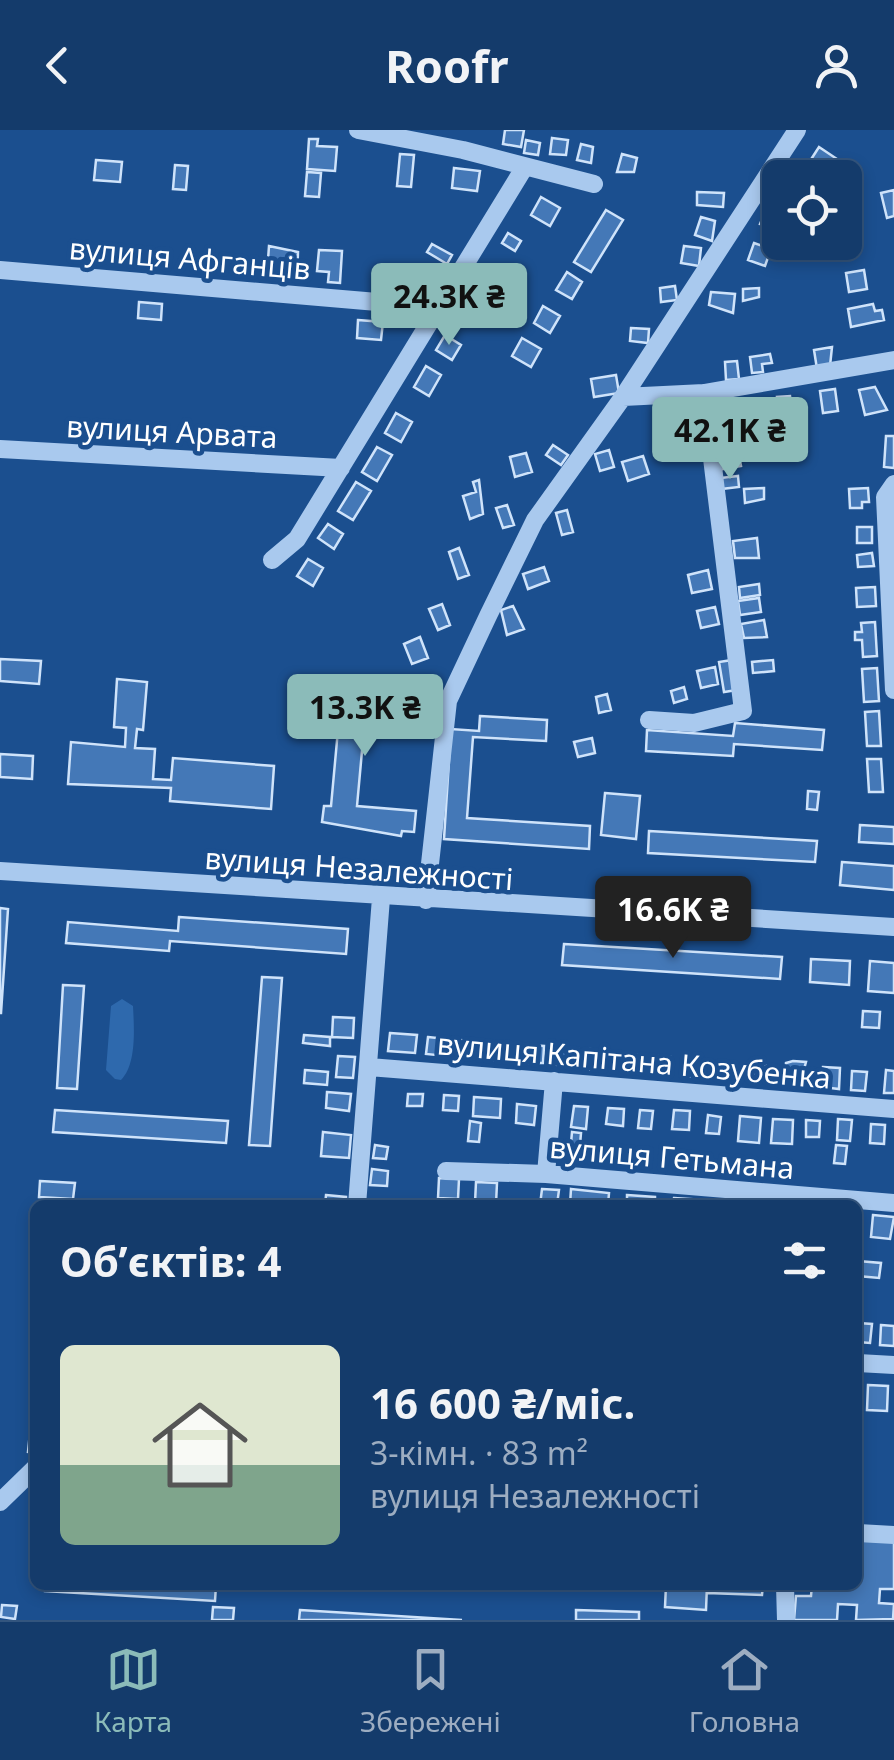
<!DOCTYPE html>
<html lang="uk">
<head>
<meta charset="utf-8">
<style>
	body { margin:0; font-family:"Noto Sans",sans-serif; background:#214673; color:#f1f3f6; height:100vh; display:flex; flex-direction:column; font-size:38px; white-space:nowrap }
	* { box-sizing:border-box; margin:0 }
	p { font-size:32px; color:#9dadc1 }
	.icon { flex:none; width:55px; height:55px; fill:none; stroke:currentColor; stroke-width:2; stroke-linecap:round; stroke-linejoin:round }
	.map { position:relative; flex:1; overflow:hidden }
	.sheet { position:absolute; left:30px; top:1070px; width:832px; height:390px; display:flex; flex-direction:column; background:#143b6b; border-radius:15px; box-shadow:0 5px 15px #0003,0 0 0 2px #33557e }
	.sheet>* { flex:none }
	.tools { position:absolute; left:762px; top:30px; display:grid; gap:20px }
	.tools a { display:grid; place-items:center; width:100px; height:100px; border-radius:15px; background:#143b6b; box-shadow:0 5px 15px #0003,0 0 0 2px #33557e; font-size:50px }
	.price { position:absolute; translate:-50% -85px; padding:0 22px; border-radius:10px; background:#8bbbb9; color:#111; font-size:32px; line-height:65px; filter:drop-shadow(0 2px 5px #0008) }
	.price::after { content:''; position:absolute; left:50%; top:60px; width:30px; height:22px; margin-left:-15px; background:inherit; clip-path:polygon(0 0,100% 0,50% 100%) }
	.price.selected { background:#222; color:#fff }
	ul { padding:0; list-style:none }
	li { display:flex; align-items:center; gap:30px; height:250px; padding:0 30px }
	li+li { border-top:2px solid #33557e }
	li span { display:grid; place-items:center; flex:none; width:280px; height:200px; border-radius:15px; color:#555 }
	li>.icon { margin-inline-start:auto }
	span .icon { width:120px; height:120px; fill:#fffc; stroke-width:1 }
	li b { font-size:42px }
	h2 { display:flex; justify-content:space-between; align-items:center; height:120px; padding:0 30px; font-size:42px }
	header { display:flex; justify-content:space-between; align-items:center; height:130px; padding:0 30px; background:#143b6b; font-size:45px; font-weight:700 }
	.dock { display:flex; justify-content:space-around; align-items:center; height:140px; border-top:2px solid #33557e; background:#143b6b; font-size:28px; color:#9dadc1 }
	.dock a { display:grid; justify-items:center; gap:5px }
	.dock .selected { color:#8bbbb9 }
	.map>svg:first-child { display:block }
	.green { fill:#2e69ad }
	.building { fill:#4478b7; stroke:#cfe3fa; stroke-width:2.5 }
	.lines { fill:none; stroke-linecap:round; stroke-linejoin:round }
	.minor { stroke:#a9c9ee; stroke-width:18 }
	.labels { text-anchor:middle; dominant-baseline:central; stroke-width:9; stroke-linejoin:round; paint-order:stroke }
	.street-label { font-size:30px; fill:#fff; stroke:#1b4f8f }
</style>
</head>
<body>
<header><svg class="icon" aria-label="back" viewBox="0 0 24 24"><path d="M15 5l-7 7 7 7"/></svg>Roofr<svg class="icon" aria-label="person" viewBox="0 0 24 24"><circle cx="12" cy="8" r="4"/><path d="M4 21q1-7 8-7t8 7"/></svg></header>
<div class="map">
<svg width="894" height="1490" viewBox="0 0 894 1490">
	<rect width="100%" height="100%" fill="#1b4f8f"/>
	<path class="green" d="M122,869l11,7c1,21 4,58 -12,74l-6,-1 -9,-9 5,-64z"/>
	<path class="building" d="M505,0h19l-3,17 -18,-3z
		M552,8l16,2 -2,15 -16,-1z
		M309,9h9l-1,7 20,1 -2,24 -28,-2z
		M526,10l14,3 -2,12 -14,-2z
		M581,14l12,3 -2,16 -14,-3z
		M819,17l21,14 -9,14 -21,-14z
		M400,24l14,1 -3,32 -14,-1z
		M622,24l15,4 -3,14h-17z
		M96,30l26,2 -2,20 -26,-2z
		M175,35l13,1 -2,24 -13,-1z
		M454,38l26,3 -3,20 -25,-3z
		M307,42l14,1 -2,24 -14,-1z
		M894,60v26l-7,2 -6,-25z
		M697,62l27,1 -1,14 -26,-2z
		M541,67l19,11 -10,18 -19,-11z
		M606,80l17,10 -32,52 -17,-10z
		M766,80l14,6 -3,14 -17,-6z
		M701,87l14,4 -3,20 -17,-6z
		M508,103l13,8 -6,10 -13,-8z
		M754,113l17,6 -6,17 -17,-6z
		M432,114l20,11 -5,9 -20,-12z
		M269,116l29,6 -1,27h-13v-6l-17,1z
		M684,116l17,2 -2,18 -18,-3z
		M319,120l23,1 -2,32 -12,-1 1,-10 -12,-1z
		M864,140l3,19 -18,3 -3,-19z
		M567,142l15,10 -10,17 -16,-9z
		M675,156l2,14 -16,2 -1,-14z
		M759,158v9l-16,4v-12z
		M469,162l16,10 -13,20 -15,-10z
		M711,162l24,2 -2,19 -24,-8z
		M139,172l23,2 -1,16 -23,-2z
		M873,174l2,7 7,-1 2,10 -33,7 -3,-18z
		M543,176l17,10 -10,17 -16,-10z
		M358,190l25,2 -2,18 -24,-2z
		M631,198l18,1 -1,14 -18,-2z
		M445,205l16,10 -9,15 -16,-10z
		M522,208l19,11 -10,18 -19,-11z
		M832,217l-2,19 -13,3 -3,-19z
		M770,224l2,9 -10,1 1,8 -11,1 -2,-16z
		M737,231l2,18 -13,1 -1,-18z
		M426,236l15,9 -12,21 -15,-9z
		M616,245l3,18 -25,4 -3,-18z
		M875,257l12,23 -22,5 -6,-25z
		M835,259l3,22 -15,2 -3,-22z
		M790,266l2,18 -13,2 -2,-19z
		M751,278l2,13 -23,3 -1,-13z
		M396,283l16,9 -11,20 -16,-9z
		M886,306h8v32l-10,-1z
		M553,315l15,10 -7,10 -15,-10z
		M377,317l15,8 -15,26 -15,-9z
		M738,318l3,18 -18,3 -3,-18z
		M609,320l5,17 -14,4 -5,-17z
		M526,323l6,19 -17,5 -5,-20z
		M643,326l6,18 -21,7 -6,-19z
		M738,346l1,11 -18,2 -1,-11z
		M479,350l4,34 -13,5 -7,-23 13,-4 -3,-10z
		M356,352l15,9 -18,29 -15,-9z
		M764,358v11l-19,4 -1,-14z
		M868,358l1,14h-7v6h-12l-1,-19z
		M507,375l7,20 -11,3 -7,-20z
		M567,380l6,22 -11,3 -6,-22z
		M328,394l15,10 -9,15 -16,-11z
		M857,397h15v16h-15z
		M757,408l2,20h-24l-2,-17z
		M459,418l10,27 -11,4 -9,-27z
		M872,423l2,13 -16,1 -1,-12z
		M308,429l15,9 -10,18 -16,-10z
		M544,437l5,14 -21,8 -5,-15z
		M708,440l4,19 -20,4 -4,-18z
		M759,454l1,11 -20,3 -1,-11z
		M875,457l1,19 -19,1 -1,-19z
		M759,468l2,14 -21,3 -2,-14z
		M442,474l8,21 -12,5 -9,-21z
		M513,476l11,23 -17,6 -6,-25z
		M715,477l4,17 -18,4 -4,-17z
		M764,490l3,17 -23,1 -3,-14z
		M875,492l2,34 -14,1 -1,-17h-7v-8h7l-1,-9z
		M420,507l8,21 -16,6 -8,-20z
		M0,529l41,2 -2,23 -39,-3z
		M732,530l5,30 -13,2 -5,-30z
		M773,530l1,11 -21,2 -1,-11z
		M715,537l3,17 -17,4 -4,-17z
		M877,538l2,33 -15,1 -2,-33z
		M117,549l30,3 -4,48 -6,-1 -2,19 20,1 -2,30 18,1 2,-22 101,8 -3,43 -101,-8 1,-13 -103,-4 3,-42 54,5 1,-19 -12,-1z
		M371,551l52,9 -2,22 -55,-5 -9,99 59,5 -2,21 -12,-1 -1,5 -79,-14 2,-16h7l9,-98 -9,-1 2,-17 36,3z
		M684,557l3,12 -13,4 -3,-12z
		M607,564l4,16 -12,3 -3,-16z
		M879,581l2,35h-14l-2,-34z
		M480,586l67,4 -1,21 -73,-4 -6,81 123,8 -1,23 -145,-10 7,-110 28,2z
		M735,593l89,7 -2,20 -88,-6 -1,12 -87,-5 1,-21 86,6z
		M592,608l3,15 -17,4 -4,-15z
		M0,624l33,2 -1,23 -32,-2z
		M867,629h14l2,33h-14z
		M808,661l11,1 -2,18 -10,-1z
		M605,663l35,3 -4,43 -35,-4z
		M860,695l34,2v17l-35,-2z
		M649,701l168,10 -2,21 -167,-9z
		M842,732l52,4v24l-54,-5z
		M0,778l8,1 -7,104h-1z
		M179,787l169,12 -2,25 -176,-13 -1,10 -103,-8 2,-21 110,9z
		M564,814l218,13 -2,22 -218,-14z
		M811,829l39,2 -1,24 -39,-3z
		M870,831l24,2v30l-26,-2z
		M262,847l20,1 -12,168 -21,-1z
		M63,855l21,1 -7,103 -20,-1z
		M863,881l17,1 -1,16 -17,-1z
		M333,887l21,1 -1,20 -21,-1z
		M390,903l27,2 -2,18 -27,-2z
		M304,905l26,2v9l-27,-3z
		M428,907l19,2 -1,17 -20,-2z
		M459,910l15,1 -1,17 -15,-1z
		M493,913l17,1 -1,17 -16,-1z
		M525,915l19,1 -1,17h-18z
		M558,918l20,1 -1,18 -20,-2z
		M590,919l15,2 -2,20 -15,-2z
		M627,923l19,3 -2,16 -19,-2z
		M338,926l17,1 -2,21 -17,-1z
		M656,926l14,1 -2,18 -14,-2z
		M688,930l14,1 -2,16 -14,-1z
		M793,931l13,1 -6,22 -15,-1 1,-20z
		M754,935l16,1 -1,16 -16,-1z
		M823,937l17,1 -1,21 -17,-2z
		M305,940l23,2 -1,13 -23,-2z
		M886,940l8,1v22h-10z
		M852,941l15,1 -2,19 -14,-1z
		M327,962l24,2 -2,17 -23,-3z
		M408,964h15l-1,12h-15z
		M444,965l15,1 -1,15 -15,-1z
		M474,967l27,2 -1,19 -27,-2z
		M517,974l19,2 -2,19 -18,-2z
		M574,976l14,1 -2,22 -15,-2z
		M608,978l16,1 -1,17 -17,-2z
		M55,980l173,11 -2,22 -173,-11z
		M640,980l13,1 -2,18 -13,-1z
		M674,980l16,1 -1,19 -17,-1z
		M708,985l13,2 -2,17 -13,-1z
		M740,986l21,2 -2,25 -21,-2z
		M773,989l20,1 -1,24 -21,-1z
		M838,989l14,1 -2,21 -13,-1z
		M806,990l14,1 -1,16h-13z
		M470,991l11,2 -2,19 -11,-1z
		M871,994l14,1 -1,19 -14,-1z
		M323,1002l28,3 -2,23 -28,-2z
		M572,1002l9,1 -2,23 -9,-1z
		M375,1015l13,2 -2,12 -13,-1z
		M836,1015l11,1 -2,18 -11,-1z
		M372,1039l16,2 -1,15 -17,-1z
		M439,1048l20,1 -1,20 -20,-1z
		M40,1051l35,2 -2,16 -34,-2z
		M476,1052l21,1 -1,21 -21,-1z
		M542,1059l17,1 -2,15h-17z
		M571,1059l38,4 -1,12h-38z
		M326,1065l20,2v8h-21z
		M627,1065l28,2v8h-28z
		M674,1068l30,2v5h-31z
		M873,1085l21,2 -4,22 -19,-2z
		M858,1131l23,2 -2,15 -21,-2z
		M858,1193l14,1 -2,19 -12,-1z
		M881,1195l13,1v20l-14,-1z
		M868,1255l20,1 -1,25 -20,-1z
		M32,1283h3v40l-7,-1z
		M861,1409l33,2v48h-14l-1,14 15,1 -1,15 -37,1 1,-15 -19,-1 -1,16h-43l2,-24h15l1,-11h46z
		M45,1455h171l-1,16 -170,-10z
		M666,1455h41l-1,25 -41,-3z
		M708,1455h55l-1,10 -54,-2z
		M2,1475l15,1 -2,13 -14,-2z
		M213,1477l21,1 -1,12h-21z
		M300,1480l162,10h-163z
		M576,1480l63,2v8h-63z"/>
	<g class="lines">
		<path class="minor" d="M358,0l105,20 131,34
			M0,140l389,33 43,16
			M623,267l81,-4 190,-33
			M0,319l341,19
			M894,354l-9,13 9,193
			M272,430l25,-21 227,-371
			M649,590l45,3 49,-12 -39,-318
			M0,741l894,56
			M426,770l22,-199 40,-85 47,-96 88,-123 174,-267
			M369,937l525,42
			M446,1041l100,3 348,29
			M546,1044l8,-93
			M357,1075l24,-307
			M858,1233l36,2
			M0,1372l35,-34
			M858,1403l36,2
			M785,1455l1,35"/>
	</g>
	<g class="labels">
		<g class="street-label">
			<text transform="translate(190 128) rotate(5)">вулиця Афганців</text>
			<text transform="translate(172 301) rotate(3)">вулиця Арвата</text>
			<text transform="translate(359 738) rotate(4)">вулиця Незалежності</text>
			<text transform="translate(634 930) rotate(5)">вулиця Капітана Козубенка</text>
			<text transform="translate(672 1027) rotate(5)">вулиця Гетьмана</text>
		</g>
	</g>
</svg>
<div class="tools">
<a><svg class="icon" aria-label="locate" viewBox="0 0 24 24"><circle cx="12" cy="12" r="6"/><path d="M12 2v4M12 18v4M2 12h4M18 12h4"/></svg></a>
</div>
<b class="price" style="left:449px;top:218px">24.3K ₴</b>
<b class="price" style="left:730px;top:352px">42.1K ₴</b>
<b class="price" style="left:365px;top:629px">13.3K ₴</b>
<b class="price selected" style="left:673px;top:831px">16.6K ₴</b>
<section class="sheet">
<h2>Об’єктів: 4<svg class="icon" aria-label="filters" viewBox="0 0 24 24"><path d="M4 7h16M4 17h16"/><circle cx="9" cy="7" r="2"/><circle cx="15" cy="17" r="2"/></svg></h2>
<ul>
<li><span style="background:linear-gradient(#dfe7d0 60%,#7fa58c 0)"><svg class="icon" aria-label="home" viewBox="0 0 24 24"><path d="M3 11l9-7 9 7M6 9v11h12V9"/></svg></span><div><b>16 600 ₴/міс.</b><p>3-кімн. · 83 m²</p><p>вулиця Незалежності</p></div></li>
</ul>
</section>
</div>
<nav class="dock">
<a class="selected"><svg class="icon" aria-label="map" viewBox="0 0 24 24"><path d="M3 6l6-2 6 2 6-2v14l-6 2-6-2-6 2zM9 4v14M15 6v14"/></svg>Карта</a>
<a><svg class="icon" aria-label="saved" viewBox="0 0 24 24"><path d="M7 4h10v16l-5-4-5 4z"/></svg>Збережені</a>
<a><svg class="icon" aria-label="home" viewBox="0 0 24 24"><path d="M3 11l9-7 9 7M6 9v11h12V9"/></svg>Головна</a>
</nav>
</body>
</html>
